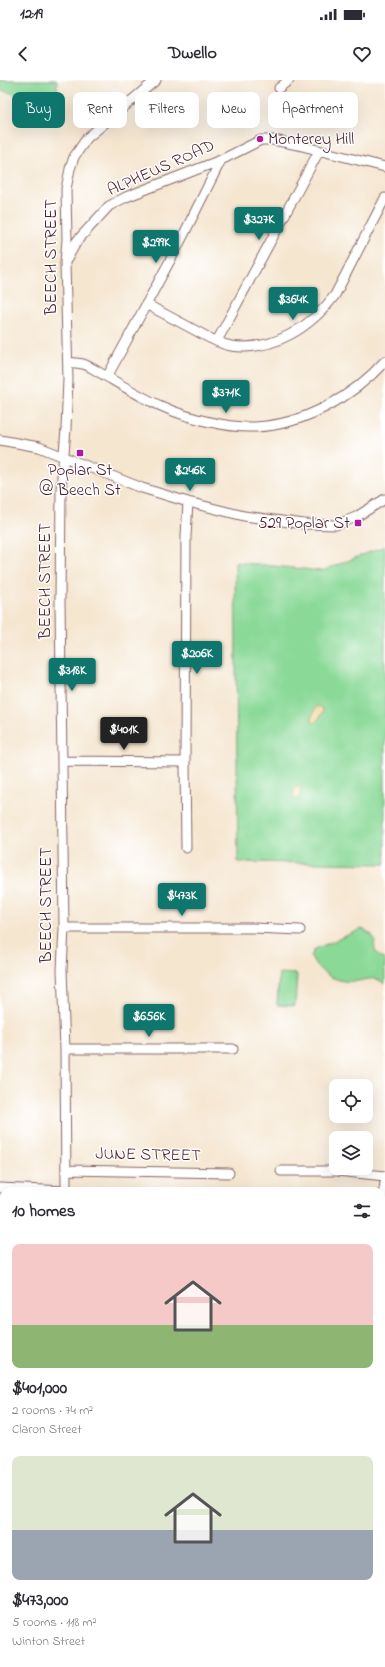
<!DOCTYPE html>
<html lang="en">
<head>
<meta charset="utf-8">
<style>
	body { margin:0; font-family:"Indie Flower",sans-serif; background:#f2f2f3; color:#2b2b33; height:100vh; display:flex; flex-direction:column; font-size:15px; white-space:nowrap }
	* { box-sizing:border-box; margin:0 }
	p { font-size:13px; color:#7c7c81 }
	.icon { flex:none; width:22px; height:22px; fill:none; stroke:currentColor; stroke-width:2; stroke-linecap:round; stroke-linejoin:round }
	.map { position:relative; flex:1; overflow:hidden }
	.drawer { position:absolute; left:0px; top:1107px; width:385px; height:480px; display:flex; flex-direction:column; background:#fff; border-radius:12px 12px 0 0; box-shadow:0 4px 16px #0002 }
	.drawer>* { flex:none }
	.hud { position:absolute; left:12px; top:12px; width:361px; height:36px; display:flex; gap:8px }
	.fabs { position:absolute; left:329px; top:999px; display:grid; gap:8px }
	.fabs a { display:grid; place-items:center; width:44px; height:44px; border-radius:8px; background:#fff; box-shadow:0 4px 16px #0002; font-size:20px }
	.price { position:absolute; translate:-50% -34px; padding:0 9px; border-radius:4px; background:#0f766e; color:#fff; font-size:13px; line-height:26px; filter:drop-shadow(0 1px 2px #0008) }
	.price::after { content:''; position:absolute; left:50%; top:24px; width:12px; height:9px; margin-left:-6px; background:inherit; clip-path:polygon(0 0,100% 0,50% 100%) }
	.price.active { background:#222; color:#fff }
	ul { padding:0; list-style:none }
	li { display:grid; align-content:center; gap:8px; height:212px; padding:0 12px }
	li span { display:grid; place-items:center; height:124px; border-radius:8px; color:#555 }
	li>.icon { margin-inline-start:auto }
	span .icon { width:72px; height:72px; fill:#fffc; stroke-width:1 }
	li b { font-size:17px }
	h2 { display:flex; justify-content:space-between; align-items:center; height:48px; padding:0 12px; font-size:17px }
	.pill { padding:0 14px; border-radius:8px; background:#fff; box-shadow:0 4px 16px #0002; font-size:14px; line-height:36px }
	.pill.active { background:#0f766e; color:#fff }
	.status { display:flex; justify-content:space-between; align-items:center; height:28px; padding:0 20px; background:#fff; direction:ltr }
	.status svg { height:11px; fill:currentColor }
	header { display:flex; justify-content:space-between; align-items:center; height:52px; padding:0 12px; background:#fff; font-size:18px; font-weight:700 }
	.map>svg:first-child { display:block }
	.green { fill:#8ad997; stroke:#6a7c61 }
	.sand { fill:#eeda9e; stroke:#9c7c64 }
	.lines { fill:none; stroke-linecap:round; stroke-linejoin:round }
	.minor-casing { stroke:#866565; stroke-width:11 }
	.major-casing { stroke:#866565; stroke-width:14 }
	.minor { stroke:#fff; stroke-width:9 }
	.major { stroke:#f8bf6c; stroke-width:12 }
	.poi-dot { fill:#b5179e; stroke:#fff; stroke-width:1.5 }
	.labels { text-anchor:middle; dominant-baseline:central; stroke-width:3; stroke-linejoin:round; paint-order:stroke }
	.poi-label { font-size:17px; fill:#4a1f2b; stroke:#fff; text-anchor:start }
	.street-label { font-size:17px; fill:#4a1f2b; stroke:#fff }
</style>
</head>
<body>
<div class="status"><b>12:19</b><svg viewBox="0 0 49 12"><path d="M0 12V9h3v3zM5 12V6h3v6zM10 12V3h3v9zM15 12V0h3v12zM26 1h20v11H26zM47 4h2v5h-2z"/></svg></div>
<header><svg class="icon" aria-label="back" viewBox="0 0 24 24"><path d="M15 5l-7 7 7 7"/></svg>Dwello<svg class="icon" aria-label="heart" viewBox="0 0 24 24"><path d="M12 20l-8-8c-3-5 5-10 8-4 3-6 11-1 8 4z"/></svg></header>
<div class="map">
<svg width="385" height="1587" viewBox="0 0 385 1587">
	<rect width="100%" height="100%" fill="#fff"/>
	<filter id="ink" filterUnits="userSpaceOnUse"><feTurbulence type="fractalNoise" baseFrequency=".025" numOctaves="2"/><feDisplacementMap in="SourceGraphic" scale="8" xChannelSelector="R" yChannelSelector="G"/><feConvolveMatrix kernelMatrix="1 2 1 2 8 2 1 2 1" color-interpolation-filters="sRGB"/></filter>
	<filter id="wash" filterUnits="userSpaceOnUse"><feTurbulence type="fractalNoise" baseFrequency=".012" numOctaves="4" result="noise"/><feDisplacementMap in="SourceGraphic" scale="16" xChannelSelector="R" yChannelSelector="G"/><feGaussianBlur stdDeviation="0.9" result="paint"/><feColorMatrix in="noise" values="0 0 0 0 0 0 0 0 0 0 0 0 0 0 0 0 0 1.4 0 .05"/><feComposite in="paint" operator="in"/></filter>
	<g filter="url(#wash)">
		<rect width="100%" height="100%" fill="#f5e6d0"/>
		<path class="green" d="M0,0h57v25l-57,-15z
			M385,466v318l-147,-2 -3,-300 87,9z
			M362,849l9,5 4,6c-2,10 1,15 10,19v25c-10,-8 -15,-5 -27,-3 -19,3 -40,-7 -47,-25l4,-7z
			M279,893l18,1 -2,32 -18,-1z"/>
		<path class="sand" d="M318,626l4,2 1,4 -5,8 -4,3 -3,-4 4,-11z
			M298,705l3,4 -1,7 -3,3h-4l1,-9z"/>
	</g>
	<g filter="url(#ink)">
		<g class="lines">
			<defs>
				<path id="minor" d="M279,8l10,-8
					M67,179l10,-18 32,-35 17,-9 95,-37 40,-20h12l25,5 87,22
					M146,224c18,10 36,19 54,29 9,5 20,11 31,13 42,6 80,-19 104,-51l50,-97
					M217,261l102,-190
					M68,282c5,1 10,1 15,2 7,2 15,8 21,11 19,11 37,22 57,31 26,12 65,22 94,21 48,-2 98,-30 130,-66
					M107,297l73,-135 41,-82
					M0,360l39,7 103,41 46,14 56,14 60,8 32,1 20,-8 29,-18
					M62,681l123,1
					M186,768l-1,-86 1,-226 2,-34
					M64,848h189l47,2
					M65,969h168
					M67,1090l162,3
					M281,1091h56l48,5
					M0,1108l66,3
					M66,1111l-1,-142 -3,-79 2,-42 -4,-326 1,-113 5,-60 2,-50 -3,-116 2,-23 -1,-51 4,-20 4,-12 13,-19 69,-58
					M381,1126l4,-23
					M381,1169l4,1
					M0,1485l4,-4
					M0,1550h4
					M68,1583v4
					M256,1583v4
					M330,1583v4
					M180,1587v-4"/>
				<path id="major" d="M0,1415h4
					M381,1415h4"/>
			</defs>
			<use href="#minor" class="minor-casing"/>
			<use href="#major" class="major-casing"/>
			<use href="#minor" class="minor"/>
			<use href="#major" class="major"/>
		</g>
	</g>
	<g class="poi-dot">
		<circle cx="260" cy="59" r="4"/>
		<rect x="76" y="369" width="8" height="8" rx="2"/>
		<rect x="354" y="439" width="8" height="8" rx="2"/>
	</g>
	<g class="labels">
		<g class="poi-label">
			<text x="268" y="59">Monterey Hill</text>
			<text x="80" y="390" text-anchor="middle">Poplar St<tspan x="80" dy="20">@ Beech St</tspan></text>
			<text x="350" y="443" text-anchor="end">529 Poplar St</text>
		</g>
		<g class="street-label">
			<text transform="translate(161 88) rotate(-24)">ALPHEUS ROAD</text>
			<text transform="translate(51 177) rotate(-90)">BEECH STREET</text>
			<text transform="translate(45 501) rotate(-90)">BEECH STREET</text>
			<text transform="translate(46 825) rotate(-90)">BEECH STREET</text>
			<text transform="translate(148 1075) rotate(1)">JUNE STREET</text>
		</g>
	</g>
</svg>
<div class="fabs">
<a><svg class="icon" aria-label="locate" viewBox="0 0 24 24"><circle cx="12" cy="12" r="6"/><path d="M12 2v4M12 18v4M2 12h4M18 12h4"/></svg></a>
<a><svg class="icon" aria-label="layers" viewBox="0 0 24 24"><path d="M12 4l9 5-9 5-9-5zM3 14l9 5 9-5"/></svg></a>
</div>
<b class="price" style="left:259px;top:161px">$327K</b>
<b class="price" style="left:156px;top:184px">$299K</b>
<b class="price" style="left:293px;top:241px">$364K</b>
<b class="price" style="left:226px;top:334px">$371K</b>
<b class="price" style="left:190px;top:412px">$246K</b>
<b class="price" style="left:197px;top:595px">$206K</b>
<b class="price" style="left:72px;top:612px">$318K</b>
<b class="price active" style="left:124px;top:671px">$401K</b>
<b class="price" style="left:182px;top:837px">$473K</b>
<b class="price" style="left:149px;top:958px">$656K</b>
<div class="hud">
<a class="pill active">Buy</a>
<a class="pill">Rent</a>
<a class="pill">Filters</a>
<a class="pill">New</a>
<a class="pill">Apartment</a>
</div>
<section class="drawer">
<h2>10 homes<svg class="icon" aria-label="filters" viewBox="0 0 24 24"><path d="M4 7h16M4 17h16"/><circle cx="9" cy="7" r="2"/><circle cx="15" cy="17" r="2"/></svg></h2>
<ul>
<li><span style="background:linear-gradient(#f6c9c9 65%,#8fb573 0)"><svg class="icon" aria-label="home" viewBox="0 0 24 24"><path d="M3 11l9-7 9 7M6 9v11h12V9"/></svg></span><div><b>$401,000</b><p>2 rooms · 74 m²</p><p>Claron Street</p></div></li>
<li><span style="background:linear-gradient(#dfe7d0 60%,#9aa5b1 0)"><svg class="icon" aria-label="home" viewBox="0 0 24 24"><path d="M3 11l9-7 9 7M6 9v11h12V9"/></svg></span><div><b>$473,000</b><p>5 rooms · 118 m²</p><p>Winton Street</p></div></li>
</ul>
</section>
</div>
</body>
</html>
